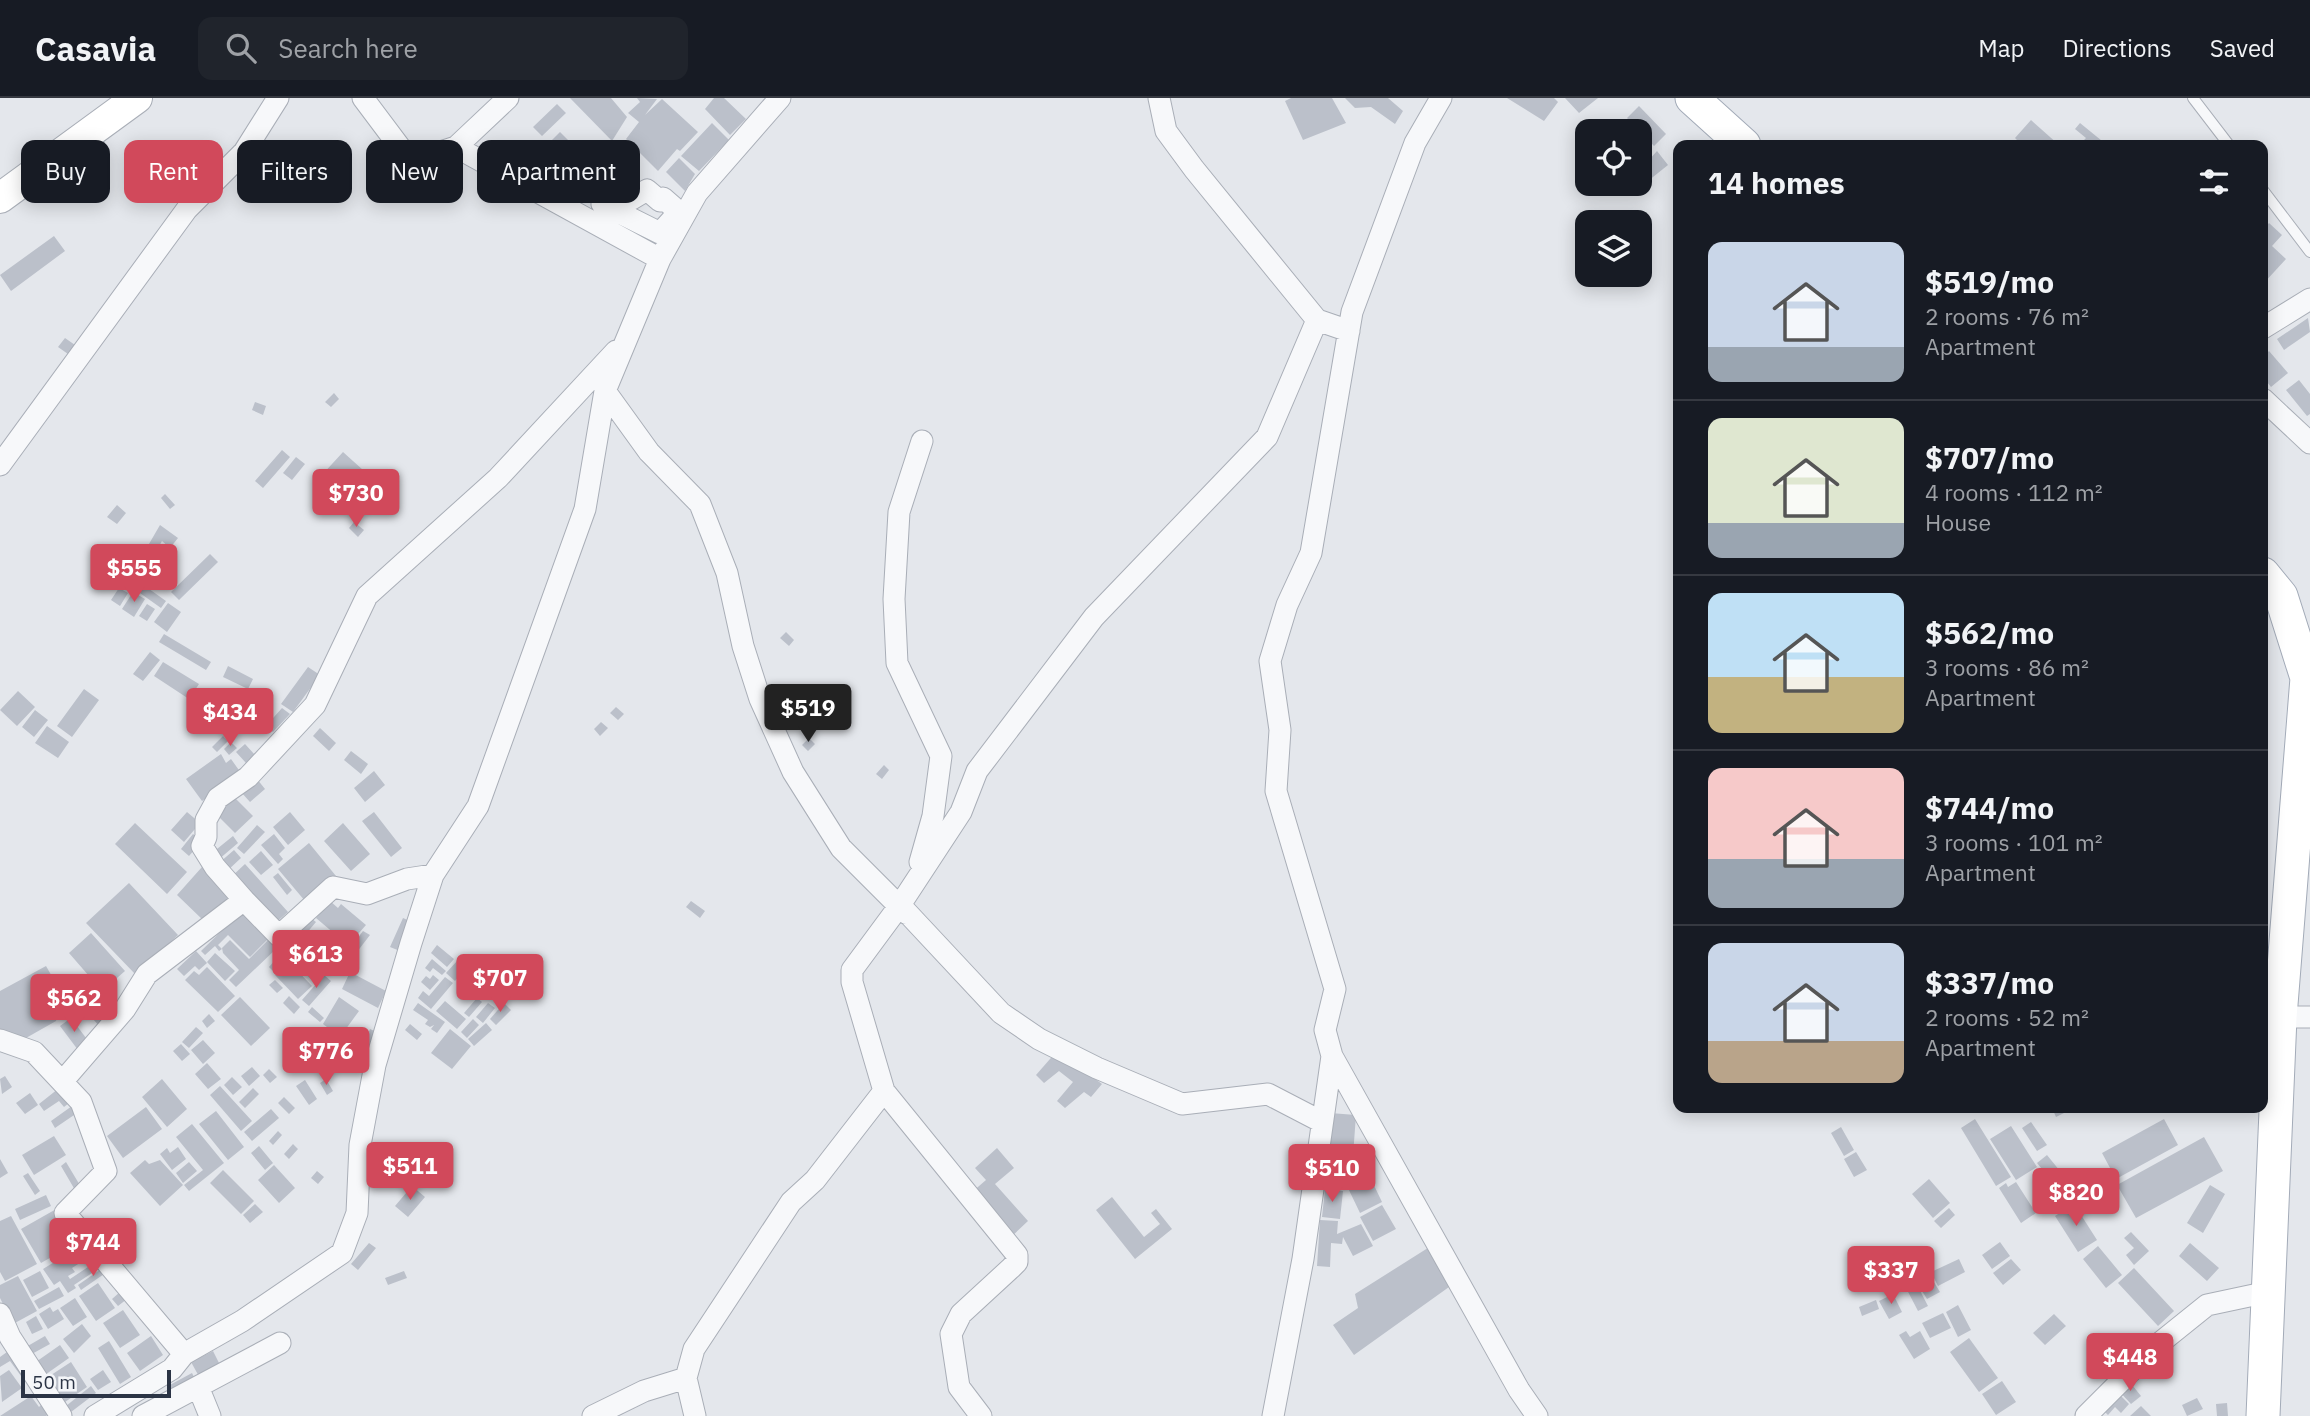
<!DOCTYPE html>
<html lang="en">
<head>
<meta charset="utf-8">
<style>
	body { margin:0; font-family:"IBM Plex Sans",sans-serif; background:#20242c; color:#f1f3f6; height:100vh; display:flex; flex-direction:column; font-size:26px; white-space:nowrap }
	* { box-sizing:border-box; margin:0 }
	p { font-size:23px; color:#9ea1a6 }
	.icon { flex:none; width:38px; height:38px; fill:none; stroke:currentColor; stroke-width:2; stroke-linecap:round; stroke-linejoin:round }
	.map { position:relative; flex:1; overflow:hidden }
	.side { position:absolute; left:1673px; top:42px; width:595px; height:973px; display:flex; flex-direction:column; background:#171b24; border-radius:14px; box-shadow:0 4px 18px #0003 }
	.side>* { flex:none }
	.guide { position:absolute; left:21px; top:42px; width:665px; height:63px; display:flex; gap:14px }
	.tools { position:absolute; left:1575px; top:21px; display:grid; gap:14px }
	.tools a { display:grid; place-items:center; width:77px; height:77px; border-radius:14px; background:#171b24; box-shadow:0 4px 18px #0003; font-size:35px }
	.scale { position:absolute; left:21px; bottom:18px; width:150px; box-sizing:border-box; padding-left:7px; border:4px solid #2b3445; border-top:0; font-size:19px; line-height:24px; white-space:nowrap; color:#2b3445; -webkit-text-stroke:5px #f4f6f9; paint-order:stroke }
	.price { position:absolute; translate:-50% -60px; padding:0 16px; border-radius:7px; background:#d1495b; color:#fff; font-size:23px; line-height:46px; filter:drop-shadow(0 2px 4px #0008) }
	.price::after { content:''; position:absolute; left:50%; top:42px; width:21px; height:16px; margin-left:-10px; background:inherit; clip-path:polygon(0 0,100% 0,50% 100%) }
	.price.selected { background:#222; color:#fff }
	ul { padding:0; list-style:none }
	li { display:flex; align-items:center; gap:21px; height:175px; padding:0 35px }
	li+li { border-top:2px solid #363941 }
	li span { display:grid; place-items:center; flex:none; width:196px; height:140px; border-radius:14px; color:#555 }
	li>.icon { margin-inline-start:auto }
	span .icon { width:84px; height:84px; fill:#fffc; stroke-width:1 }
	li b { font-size:30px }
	h2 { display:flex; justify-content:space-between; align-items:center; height:84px; padding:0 35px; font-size:30px }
	.chip { padding:0 24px; border-radius:14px; background:#171b24; box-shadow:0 4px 18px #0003; font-size:24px; line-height:63px }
	.chip.selected { background:#d1495b; color:#fff }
	header { display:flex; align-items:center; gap:42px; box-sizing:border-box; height:98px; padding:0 35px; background:#171b24; border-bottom:2px solid #363941 }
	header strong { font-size:33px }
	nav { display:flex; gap:38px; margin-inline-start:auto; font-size:24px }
	.search { width:490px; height:63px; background:#20242c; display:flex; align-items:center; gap:18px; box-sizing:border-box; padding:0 24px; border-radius:14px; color:#9ea1a6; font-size:26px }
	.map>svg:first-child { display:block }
	.building { fill:#bbc0ca }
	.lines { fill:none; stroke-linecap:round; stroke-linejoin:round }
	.lane-casing { stroke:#a9aeb7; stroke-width:12 }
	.street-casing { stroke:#a9aeb7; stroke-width:23 }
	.secondary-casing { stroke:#a9aeb7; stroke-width:32 }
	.primary-casing { stroke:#a3abb8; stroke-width:35 }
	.lane { stroke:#f7f8fa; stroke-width:10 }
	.street { stroke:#f7f8fa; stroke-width:21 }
	.secondary { stroke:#fff; stroke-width:30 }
	.primary { stroke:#fff; stroke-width:33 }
</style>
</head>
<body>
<header>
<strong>Casavia</strong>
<div class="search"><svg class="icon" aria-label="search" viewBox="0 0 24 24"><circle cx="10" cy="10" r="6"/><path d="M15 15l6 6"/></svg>Search here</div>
<nav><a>Map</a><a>Directions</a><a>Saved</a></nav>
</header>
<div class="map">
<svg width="2310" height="1318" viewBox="0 0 2310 1318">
	<rect width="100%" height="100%" fill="#e4e7ec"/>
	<path class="building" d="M570,0h41l16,19 -15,24z
		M637,0l20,1 -12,16 17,-16 36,33 -18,19 -3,-2 -19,22 -32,-32 13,-17 -11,-9 12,-11z
		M714,0h10l22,21 -16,16 -25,-26z
		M1291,0h41l14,25 -43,17 -18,-39z
		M1345,0h43l15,13 -8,13 -24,-17 -16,1z
		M1507,0h47l4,4 -14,19z
		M1565,0h33l-19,15z
		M557,6l9,9 -24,23 -9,-9z
		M1639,8l27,28 -12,12 -27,-28z
		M2031,22l28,25h-37l-7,-7z
		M712,25l17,17 -30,31 -18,-15z
		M2080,25l27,22h-28l7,-7 -11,-9z
		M560,34l26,26 -21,22 -27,-26z
		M1657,53l11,14 -20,16 -8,-11z
		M605,57l5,6 5,-5 14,13 -27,28 -20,-19z
		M679,60l16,16 -10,17 -19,-19z
		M575,78l12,12 -6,6 -11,-12z
		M2269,125l13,12 -10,11 14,13 -23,25v-54z
		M54,138l11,15 -54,40 -11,-16z
		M2308,220l2,14 -26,18 -7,-11z
		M65,240l10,7 -7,9 -10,-7z
		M2269,253l19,22 -17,14 -8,-10v-20z
		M2299,282l11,14v20l-3,2 -21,-26z
		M334,295l5,6 -8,8 -6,-5z
		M255,304l11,4 -3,9 -11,-5z
		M282,352l8,7 -27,31 -8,-7z
		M343,354l20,18 -22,24 -20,-18z
		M296,359l9,7 -13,16 -9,-7z
		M165,396l10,11 -5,4 -9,-11z
		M117,407l9,8 -9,11 -10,-7z
		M354,424l10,8 -6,7 -9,-9z
		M160,427l18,13 -8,10 -8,-7 -18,32 -9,-5z
		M210,456l8,8 -39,38 -8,-8z
		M128,476l38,27 -5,7 -38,-27z
		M119,490l9,5 -8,13 -9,-6z
		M133,494l12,7 -11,18 -12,-8z
		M168,505l13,9 -14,20 -13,-10z
		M147,506l8,5 -8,12 -8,-5z
		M786,534l8,8 -5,6 -9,-8z
		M164,536l47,28 -5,8 -47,-28z
		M150,554l10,8 -17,21 -10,-7z
		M163,564l36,22 -10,15 -35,-23z
		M228,568l25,13 -5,10 -25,-12z
		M308,569l12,8 -27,37 -12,-8z
		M84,591l15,11 -27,37 -15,-11z
		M18,593l17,16 -18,19 -17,-16z
		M199,593l34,30 -11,13 -34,-30z
		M253,601l7,5 -8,13 -7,-5z
		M616,609l8,7 -6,6 -8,-7z
		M282,610l8,6 -17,18 -7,-6z
		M35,612l13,10 -14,17 -12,-10z
		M263,612l4,4 -10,12 -5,-4z
		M601,624l7,6 -8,8 -6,-7z
		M47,628l22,16 -11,16 -23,-15z
		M320,630l16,15 -7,8 -16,-15z
		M223,638l5,5 -11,11 -5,-5z
		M809,640l6,6 -7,7 -6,-6z
		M231,644l6,6 -8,7 -5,-6z
		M245,646l10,11 -9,8 -10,-11z
		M351,653l17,13 -7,10 -17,-14z
		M221,656l5,9 5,-4 10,14 -39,28 -16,-22z
		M884,667l5,5 -7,9 -6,-5z
		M374,673l11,14 -20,17 -11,-14z
		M257,681l8,10 -15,13 -9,-10z
		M234,699l19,19 -18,17 -19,-19z
		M187,714l13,11 -16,19 -13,-12z
		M290,714l15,18 -17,15 -15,-18z
		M374,714l28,36 -11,9 -29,-36z
		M135,725l52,49 -20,22 -52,-50z
		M343,725l27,31 -19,17 -27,-30z
		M257,727l8,7 -21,22 -7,-6z
		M193,736l9,7 -13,15 -8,-7z
		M274,736l11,14 -6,6 4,5 -5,5 -17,-19z
		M233,738l5,7 -20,17 -6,-7z
		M309,745l27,33 -31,25 -27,-32z
		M234,752l7,8 -14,13 -8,-8z
		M261,753l12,14 -12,10 -12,-13z
		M245,766l43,48 -16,14 -42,-48z
		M202,769l33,30 -31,24 -27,-26z
		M278,775l14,17 -5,5 -14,-18z
		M129,785l49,52 -42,40 -50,-52z
		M330,803l8,7 3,-4 25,21 -22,25 -6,-5 4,-5 -26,-22z
		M691,803l14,10 -5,7 -14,-11z
		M245,810l27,27 -22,22 -22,-22 -10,10 4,4 -3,2 -4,-5 -10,9 -4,-4z
		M307,817l9,7 -11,13 6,5 -9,10 -14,-12z
		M403,820l9,4 -12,29 -10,-4z
		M363,833l7,4 -20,26 -6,-5z
		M91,835l34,38 -23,20 -33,-38z
		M320,839l20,18 -25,28 -7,-7 10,-10 -13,-12z
		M230,842l19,19 19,-19 8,9 -40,38 -7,-7 10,-10 -16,-17 -1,-5z
		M437,847l17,14 -7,8 -16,-14z
		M196,853l11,12 -8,7 -4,-4 -11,10 -7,-7z
		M283,853l6,5 -15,16 -5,-5z
		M215,855l20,18 -10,10 -18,-19z
		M432,861l14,12 -4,4 -9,-7 -3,4 -5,-4z
		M457,863l9,6 -11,14 -9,-8z
		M289,864l23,24 -14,13 -23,-24z
		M46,868l8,14 -2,5 10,17 -6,19 -30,17 -26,-6v-41z
		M207,869l28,29 -17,16 -33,-32 9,-9 5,4z
		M350,874l36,19 -8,17 -36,-19z
		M324,877l7,6 -22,25 -7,-6z
		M433,877l6,5 -9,10 -9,-8 5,-6 4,3z
		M445,879l8,6 -22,26 -13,-11 5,-7 6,5z
		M464,881l11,9 -3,4 -14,-5z
		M87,882l11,14 10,-2 12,16 -21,18 -28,-33z
		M275,882l8,8 -6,5 -8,-8z
		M289,898l11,11 -6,7 -11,-11z
		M240,899l30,31 -19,18 -30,-31z
		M339,899l20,14 -19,26 -17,-13z
		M477,900l5,4 -13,15 -5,-4z
		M445,903l21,18 -9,10 -21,-18z
		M418,905l27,19 -8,11 -6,-4 3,-4 -4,2 -5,-3 3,-4 -15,-10z
		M488,905l7,5 -12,15 -7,-6z
		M504,905l7,7 -15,15 -6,-6z
		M312,909l12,11 -4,4 -12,-10z
		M209,916l6,7 -8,7 -5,-7z
		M71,920l18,24 -11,8 -18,-24z
		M473,921l6,6 -12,13 -6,-6z
		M486,925l6,7 -18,16 -6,-7z
		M410,926l12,10 -5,6 -12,-10z
		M196,929l7,6 -14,15 -7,-6z
		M370,931l9,4 -11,26 -8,-4 -7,8 -17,-14 17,-19 12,11z
		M450,931l21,17 -19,23 -21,-16z
		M203,942l12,13 -12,11 -12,-14z
		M181,946l9,10 -8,7 -9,-10z
		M1057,953l45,33 -11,13 -7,-5 -19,16 -8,-7 16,-19 -14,-11 -15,12 -8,-8z
		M207,965l14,16 -13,10 -13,-15z
		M252,969l8,9 -11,10 -8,-10z
		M269,971l8,8 -7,6 -7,-8z
		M5,978l7,11 -10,7 -2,-15z
		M232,979l10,10 -9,8 -9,-10z
		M162,981l25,30 -20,18 -25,-30z
		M326,981l7,12 -6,4 -7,-12z
		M305,982l12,19 -8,6 -13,-19z
		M63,987l11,14 -10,8 -5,-6 -15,10 -5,-7z
		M220,988l32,35 -11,10 -31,-36z
		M253,990l6,6 -14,14 -6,-6z
		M30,995l8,12 -13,9 -9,-11z
		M284,999l11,11 -6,6 -11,-11z
		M72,1008l5,7 -22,15 -4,-7z
		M146,1009l16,22 -39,29 -16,-22z
		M2052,1010h22l-18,9z
		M271,1011l8,9 -27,23 -8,-9z
		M216,1013l28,36 -16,13 -29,-36z
		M1330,1015l26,2 -5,68 -26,-2z
		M1975,1021l36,58 -15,9 -35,-58z
		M2164,1021l14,26 -62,34 -14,-26z
		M2031,1024l16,23 -10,6 -15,-23z
		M192,1026l32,39 -35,28 -5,-6 19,-15 -27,-33z
		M2011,1028l26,41 -21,13 -26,-41z
		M1841,1029l13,23 -10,6 -13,-23z
		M278,1033l4,4 -9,10 -4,-4z
		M54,1038l12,19 -32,20 -12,-20z
		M2204,1039l19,34 -87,47 -19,-33z
		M293,1046l5,5 -9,10 -5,-5z
		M259,1048l14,17 -8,7 -14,-17z
		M178,1049l8,12 -14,11 -12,-16 7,-6 3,5z
		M997,1050l17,20 -19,16 33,37 -18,17 -39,-45 15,-13 -11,-12z
		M1856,1054l11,18 -13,7 -10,-18z
		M2047,1057l17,21 -10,8 -17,-21z
		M0,1061l8,14 -8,5z
		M145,1062l4,4 11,-4 23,25 -23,21 -30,-33z
		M66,1064l15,25 -6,3 -14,-24z
		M189,1064l8,9 -14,12 -7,-10z
		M274,1067l21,23 -16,15 -21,-23z
		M223,1072l31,31 -13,13 -31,-31z
		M317,1073l7,6 -6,7 -7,-6z
		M28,1075l12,18 -5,4 -12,-19z
		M1370,1079l12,25 -22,11 -12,-25z
		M1929,1081l21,24 -17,15 -21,-24z
		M2016,1084l20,31 -15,10 -22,-35 7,-5 2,4z
		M2065,1084l11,15 -20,15 -11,-16z
		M2210,1087l15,9 -22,39 -16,-10z
		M412,1088l13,11 -17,20 -13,-11z
		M1325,1091l18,2 -3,28 -18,-2z
		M46,1097l5,11 -31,14 -5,-11z
		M1112,1099l32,40 16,-13 -9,-11 5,-4 16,20 -37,30 -39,-49z
		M255,1106l8,8 -13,11 -7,-8z
		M2074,1106l23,36 -19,12 -23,-36z
		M1382,1107l14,24 -23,12 -13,-24z
		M58,1110l20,34 -37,21 -20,-34z
		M1949,1110l6,7 -14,13 -7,-7z
		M11,1118l26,48 -32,17 -5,-9v-51z
		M1320,1122l18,1 -1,13 24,-10 12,22 -20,10 -10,-19 -1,7 -11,-1 -1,24 -13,-1z
		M2131,1134l18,19 -15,14 -8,-10 8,-7 -10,-10z
		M2000,1144l10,14 -18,13 -10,-14z
		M369,1145l7,5 -18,22 -7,-6z
		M2190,1145l29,25 -12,13 -28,-25z
		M1431,1148l25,36 -102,73 -21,-30 25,-17 -3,-14z
		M2098,1148l24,29 -16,13 -23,-29z
		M81,1152l5,9 -14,9 3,4 -7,4 2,3 27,-18 4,6 -27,18 2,3 -8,5 -8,-12 -6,4 -11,-16 21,-13 3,3z
		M1959,1161l6,13 -27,14 -7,-14z
		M2011,1161l10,11 -18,15 -10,-12z
		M104,1169l3,5 -26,18 -3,-5z
		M2134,1170l40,43 -16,15 -40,-43z
		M40,1173l9,17 -17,9 -9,-17z
		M404,1173l3,7 -19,7 -3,-7z
		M18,1178l19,35 -24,13 -13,-26v-13z
		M1932,1181l8,13 -13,7 -8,-13z
		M1915,1183l13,25 -10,5 -13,-25z
		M98,1185l17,25 -19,13 -17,-25z
		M59,1189l5,9 -25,13 -5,-8z
		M120,1194l7,7 -9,7 -6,-7z
		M1893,1196l9,18 -13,7 -10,-18z
		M75,1200l12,19 -14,9 -13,-18z
		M1876,1202l3,9 -17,7 -3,-9z
		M1958,1207l13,25 -13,7 -12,-25z
		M50,1209l3,5 5,-3 6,10 -16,10 -9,-15z
		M123,1212l17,25 -20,13 -17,-25z
		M1943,1215l8,15 -21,10 -8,-15z
		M2054,1216l12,12 -21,19 -12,-12z
		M36,1218l7,13 -11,5 -6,-12z
		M82,1226l9,12 -17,17 -11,-14z
		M1906,1233l4,6 10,-6 10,18 -16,10 -15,-24z
		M45,1238l5,8 -20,11 -4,-8z
		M151,1238l12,19 -23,16 -13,-18z
		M1969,1240l29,40 -19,14 -29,-40z
		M109,1243l22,36 -11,7 -22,-36z
		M60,1247l9,13 -27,19 -9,-13z
		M14,1249l12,25 -5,4 -11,-15 -10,6v-10z
		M213,1253l9,18 -21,11 -10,-18z
		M71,1264l16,25 -22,15 -17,-25z
		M9,1272l13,18 -20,14 -2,-26z
		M103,1272l8,12 -13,8 -8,-11z
		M192,1275l5,10 -24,13 -5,-10z
		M2002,1283l14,21 -20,13 -14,-21z
		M2129,1283l12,15 -10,8 -13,-14z
		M91,1288l5,7 -25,19 -5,-6z
		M38,1289l16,23 -8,6h-46l31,-20 8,11 2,-2 -9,-14z
		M2117,1294l12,12 -8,9 -6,-6 -7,8 -7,-7z
		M2197,1300l6,11 -16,7 -5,-11z
		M2227,1305l1,13h-11l-1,-12z
		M2141,1308l10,10h-21z"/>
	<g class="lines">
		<defs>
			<path id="lane" d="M2193,0l36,47
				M2263,92l47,62"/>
			<path id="street" d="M363,0l42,56 11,6 40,-13 52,-49
				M1159,0l7,33 28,38 123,151 32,11
				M456,49l204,112
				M647,92l13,11 3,-3 16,14 -19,21 -58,-29 12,-13 5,5 5,-5 8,8z
				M2263,230l47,-29
				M605,293l44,61 51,52 27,69 16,73 17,53 33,73 48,76 65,65
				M2263,301l47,44
				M0,367l187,-256 57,-57 34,-54
				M920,764l13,-46 8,-60 -44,-93 -3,-64 5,-87 23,-71
				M244,802l-29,-33 -13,-21 4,-9v-17l12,-22 30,-21 67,-72 52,-109 131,-118 118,-127
				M900,807l101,108 38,26 58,29 85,36 86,-10 54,28
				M2280,919h30
				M0,942l34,12 47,50 25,69 -41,42 119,141
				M1332,958l187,334 18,26
				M62,984l63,-73 22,-35 97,-74 35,36 54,-49 34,7 40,-15 26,-4
				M0,1216l10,23 51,79
				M199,1291l11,27
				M95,1318l77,-47 12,-15 58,-33 100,-68 15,-40 3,-68 15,-80 36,-122 22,-68 45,-69 107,-297 20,-118 55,-132 37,-66 83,-95
				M143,1318l137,-73
				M593,1318l51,-25 42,-13
				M695,1318l-9,-38 8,-29 97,-147 24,-22 69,-89
				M981,1318l-22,-29 -8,-53 10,-20 50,-46 6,-6v-7l-133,-164 -32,-109v-12l48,-65 61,-93 16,-41 117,-154 173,-180 50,-117
				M1273,1318l30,-157 29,-203 -7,-26 10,-41 -59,-198 4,-61 -10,-69 17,-56 24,-52 41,-241 63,-169 26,-45
				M2086,1318l70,-70 51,-41 61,-13"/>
			<path id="secondary" d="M0,100l137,-100"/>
			<path id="primary" d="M1692,0l52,47
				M2263,476l18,22 26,82 -27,339 -17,399"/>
		</defs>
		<use href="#lane" class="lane-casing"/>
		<use href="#street" class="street-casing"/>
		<use href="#secondary" class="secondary-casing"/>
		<use href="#primary" class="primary-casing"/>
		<use href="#lane" class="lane"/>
		<use href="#street" class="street"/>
		<use href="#secondary" class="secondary"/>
		<use href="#primary" class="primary"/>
	</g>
</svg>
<div class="tools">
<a><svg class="icon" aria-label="locate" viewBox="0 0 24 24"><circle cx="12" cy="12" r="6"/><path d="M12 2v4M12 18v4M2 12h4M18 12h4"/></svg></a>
<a><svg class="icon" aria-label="layers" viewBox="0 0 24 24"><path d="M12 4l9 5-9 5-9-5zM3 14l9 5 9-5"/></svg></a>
</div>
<div class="scale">50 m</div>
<b class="price" style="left:356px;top:431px">$730</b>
<b class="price" style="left:134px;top:506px">$555</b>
<b class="price selected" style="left:808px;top:646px">$519</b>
<b class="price" style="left:230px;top:650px">$434</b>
<b class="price" style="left:316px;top:892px">$613</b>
<b class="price" style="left:500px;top:916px">$707</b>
<b class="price" style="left:74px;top:936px">$562</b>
<b class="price" style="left:326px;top:989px">$776</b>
<b class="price" style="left:410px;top:1104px">$511</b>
<b class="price" style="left:1332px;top:1106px">$510</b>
<b class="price" style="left:2076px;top:1130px">$820</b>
<b class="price" style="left:93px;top:1180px">$744</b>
<b class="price" style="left:1891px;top:1208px">$337</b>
<b class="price" style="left:2130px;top:1295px">$448</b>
<div class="guide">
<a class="chip">Buy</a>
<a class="chip selected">Rent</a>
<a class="chip">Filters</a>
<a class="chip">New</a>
<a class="chip">Apartment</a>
</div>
<section class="side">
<h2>14 homes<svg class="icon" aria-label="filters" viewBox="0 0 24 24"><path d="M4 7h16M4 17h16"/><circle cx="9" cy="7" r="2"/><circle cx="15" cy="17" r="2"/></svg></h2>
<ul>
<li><span style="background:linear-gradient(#c9d6e8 75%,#9aa5b1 0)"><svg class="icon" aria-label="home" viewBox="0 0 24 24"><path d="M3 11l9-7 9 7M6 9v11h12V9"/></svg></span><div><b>$519/mo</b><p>2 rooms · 76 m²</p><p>Apartment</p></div></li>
<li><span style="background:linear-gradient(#dfe7d0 75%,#9aa5b1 0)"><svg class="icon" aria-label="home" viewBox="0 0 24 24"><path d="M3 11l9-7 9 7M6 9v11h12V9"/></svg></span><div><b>$707/mo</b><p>4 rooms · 112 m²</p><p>House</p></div></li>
<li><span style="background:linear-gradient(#bfe0f5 60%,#c2b280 0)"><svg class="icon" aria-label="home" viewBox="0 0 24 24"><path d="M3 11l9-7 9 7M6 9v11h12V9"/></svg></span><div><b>$562/mo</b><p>3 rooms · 86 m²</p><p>Apartment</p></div></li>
<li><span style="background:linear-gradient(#f6c9c9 65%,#9aa5b1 0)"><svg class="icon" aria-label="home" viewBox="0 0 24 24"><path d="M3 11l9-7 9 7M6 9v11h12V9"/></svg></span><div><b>$744/mo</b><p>3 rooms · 101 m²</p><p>Apartment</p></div></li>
<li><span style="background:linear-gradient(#c9d6e8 70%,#b9a48a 0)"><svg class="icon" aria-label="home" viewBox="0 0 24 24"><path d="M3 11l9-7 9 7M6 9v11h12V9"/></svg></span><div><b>$337/mo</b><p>2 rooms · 52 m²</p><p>Apartment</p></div></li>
</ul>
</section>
</div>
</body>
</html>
